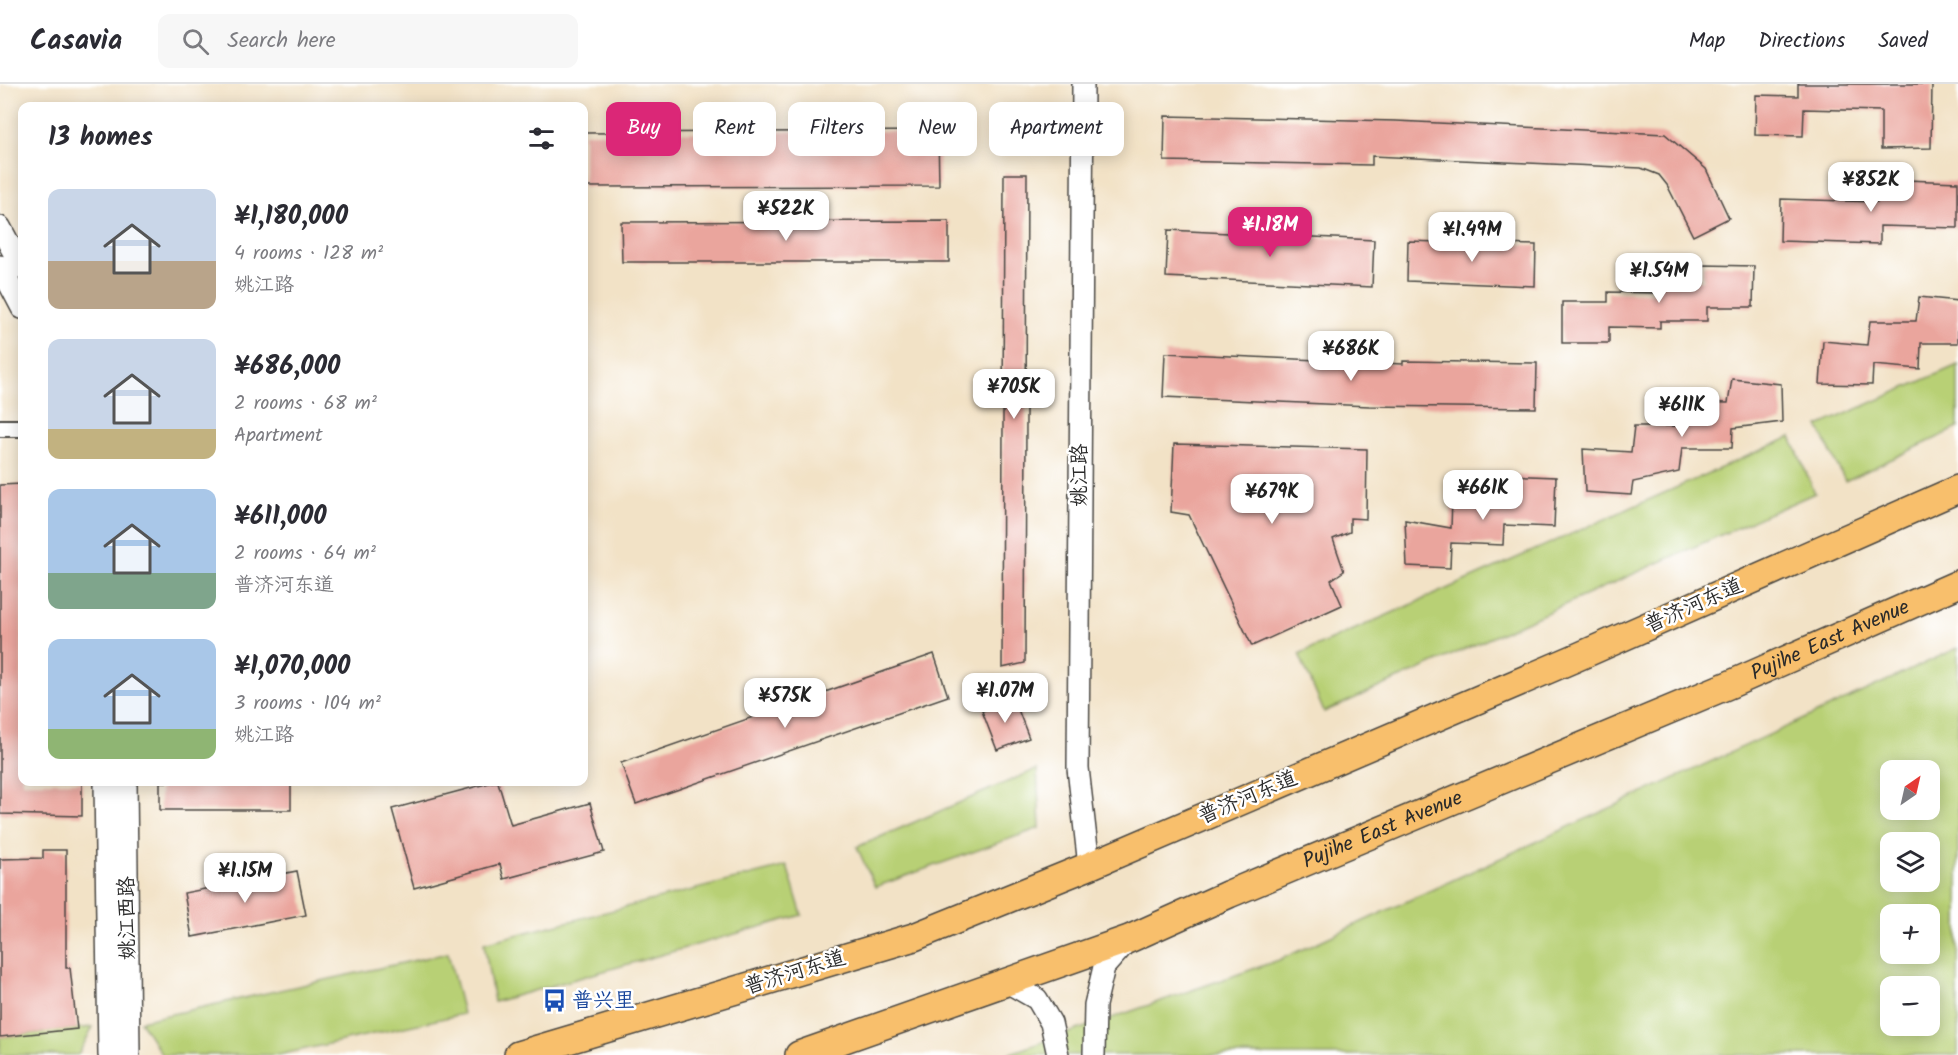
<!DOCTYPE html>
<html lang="en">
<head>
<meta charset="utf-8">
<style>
	body { margin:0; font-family:Kalam,"LXGW WenKai TC",sans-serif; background:#f7f7f7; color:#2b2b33; height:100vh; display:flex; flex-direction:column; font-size:22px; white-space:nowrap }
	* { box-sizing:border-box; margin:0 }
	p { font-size:20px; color:#7c7c81 }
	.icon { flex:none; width:33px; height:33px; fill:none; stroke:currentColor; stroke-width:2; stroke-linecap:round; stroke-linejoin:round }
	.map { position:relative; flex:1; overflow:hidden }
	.details { position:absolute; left:18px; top:18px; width:570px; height:684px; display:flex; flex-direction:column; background:#fff; border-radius:12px; box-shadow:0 3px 15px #0003 }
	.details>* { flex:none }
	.top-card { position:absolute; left:606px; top:18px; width:570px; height:54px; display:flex; gap:12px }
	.needle { width:39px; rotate:34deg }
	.tools { position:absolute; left:1880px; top:676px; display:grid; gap:12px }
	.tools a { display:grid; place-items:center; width:60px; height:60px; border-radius:12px; background:#fff; box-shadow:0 3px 15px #0003; font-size:30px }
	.price { position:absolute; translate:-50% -51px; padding:0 14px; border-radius:12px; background:#fff; color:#222; font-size:20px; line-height:39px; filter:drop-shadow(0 2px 3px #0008) }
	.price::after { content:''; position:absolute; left:50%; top:36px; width:18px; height:14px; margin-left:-9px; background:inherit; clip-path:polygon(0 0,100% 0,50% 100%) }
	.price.on { background:#db2777; color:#fff }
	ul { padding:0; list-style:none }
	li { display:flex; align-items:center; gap:18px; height:150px; padding:0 30px }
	li span { display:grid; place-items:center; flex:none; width:168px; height:120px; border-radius:12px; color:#555 }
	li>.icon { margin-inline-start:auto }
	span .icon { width:72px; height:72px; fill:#fffc; stroke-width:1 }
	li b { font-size:26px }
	h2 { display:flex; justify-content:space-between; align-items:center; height:72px; padding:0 30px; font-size:26px }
	.tag { padding:0 21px; border-radius:12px; background:#fff; box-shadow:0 3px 15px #0003; font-size:21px; line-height:54px }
	.tag.on { background:#db2777; color:#fff }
	header { display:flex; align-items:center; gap:36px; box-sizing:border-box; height:84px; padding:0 30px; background:#fff; border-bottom:2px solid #e1e1e2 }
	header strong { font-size:28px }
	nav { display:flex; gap:33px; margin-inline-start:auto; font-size:21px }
	.search { width:420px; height:54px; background:#f7f7f7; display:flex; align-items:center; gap:15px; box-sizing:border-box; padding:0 21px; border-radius:12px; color:#7c7c81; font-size:22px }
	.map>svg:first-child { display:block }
	.green { fill:#b8d075; stroke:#727e50; stroke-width:1.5; fill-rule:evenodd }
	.building { fill:#eaa59d }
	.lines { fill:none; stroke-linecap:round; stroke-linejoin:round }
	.minor-casing { stroke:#494642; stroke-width:20 }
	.tertiary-casing { stroke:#494642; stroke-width:24 }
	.primary-casing { stroke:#494642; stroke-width:30 }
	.minor { stroke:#fff; stroke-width:16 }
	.tertiary { stroke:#fff; stroke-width:21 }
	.primary { stroke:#f8bf6c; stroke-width:27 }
	.labels { text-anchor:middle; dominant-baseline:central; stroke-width:5; stroke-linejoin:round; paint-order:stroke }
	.street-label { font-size:21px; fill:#2b2b2b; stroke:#fff }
	.transit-label { font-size:21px; fill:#164399; stroke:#fff; text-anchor:start }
</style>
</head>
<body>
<header>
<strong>Casavia</strong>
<div class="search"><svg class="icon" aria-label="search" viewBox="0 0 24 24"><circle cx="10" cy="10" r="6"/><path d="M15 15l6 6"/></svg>Search here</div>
<nav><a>Map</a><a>Directions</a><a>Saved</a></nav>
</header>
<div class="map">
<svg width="1958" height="971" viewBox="0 0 1958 971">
	<rect width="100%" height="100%" fill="#fff"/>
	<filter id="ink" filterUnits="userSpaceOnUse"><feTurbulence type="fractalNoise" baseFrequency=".0167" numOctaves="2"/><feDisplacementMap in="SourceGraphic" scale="12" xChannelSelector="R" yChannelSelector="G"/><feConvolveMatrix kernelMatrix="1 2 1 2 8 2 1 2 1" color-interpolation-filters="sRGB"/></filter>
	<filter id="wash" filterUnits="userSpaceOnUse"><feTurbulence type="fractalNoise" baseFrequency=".008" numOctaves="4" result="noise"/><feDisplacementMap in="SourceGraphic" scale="24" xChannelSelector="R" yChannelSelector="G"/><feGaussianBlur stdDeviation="1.35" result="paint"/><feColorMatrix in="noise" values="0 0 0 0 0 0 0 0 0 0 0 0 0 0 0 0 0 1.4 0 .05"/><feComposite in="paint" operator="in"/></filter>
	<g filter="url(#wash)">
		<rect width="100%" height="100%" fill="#f2e2c6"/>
		<path class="green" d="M1958,281v63l-113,53 -27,-55z
			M1791,353l24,56 -491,219 -25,-58z
			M1958,564v407h-953l274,-95zM1890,687h39v39h-39zM1890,759h39v39h-39zM1890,831h39v39h-39zM1890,903h39v39h-39z
			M1037,685l3,59 -165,59 -18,-40z
			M787,782l15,49 -308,87 -10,-59z
			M448,869l15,61 -184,41h-117l-22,-34z
			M93,943l-15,28h-78v-18z"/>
		<g id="blocks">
			<path class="building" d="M1798,0h134l-1,64 -50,1v-38l-77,-2 -1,27 -48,-1 1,-40 42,1z
				M1165,32l231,5 269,13 41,35 23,49 -36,18 -26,-51 -8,-10 -18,-7 -269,-12v9l-208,-4z
				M938,47l1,55 -355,1v-54z
				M1004,90h23l-2,489 -23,5z
				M1878,95l80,3v46l-78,-2v18l-100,-3 1,-42 96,3z
				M949,137v41h-327l-1,-40z
				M1168,146l206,10 -2,47 -206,-10z
				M1408,157l128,4 -1,41 -128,-5z
				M1703,181l51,1 -1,41h-46v14h-47v7l-51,-1v16h-47v-41h46v-10l49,1v-14l46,1z
				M1919,213l39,4v42h-37l-1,26 -47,-4 -1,20 -52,-1 3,-43 44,4 3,-24h46z
				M1165,269l238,11v-3l134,2 -1,45 -167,-2 -206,-9z
				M1732,295l49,5 1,38 -49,6 -1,20h-50l-3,24 -46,10 -2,13 -46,-3 -2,-43 48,3 3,-26h41l6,-24 47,1z
				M1174,360l193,5 -1,70 -16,-1v14l-17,7 11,32 -13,9 11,25 -90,41 -63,-131 -18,-3z
				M1506,391l50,2 -2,50 -50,-2 -1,20 -52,-2 -1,25 -43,-2 -2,-46 46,8 1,-28 53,2z
				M22,400v298h60v34l-82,-2v-329z
				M934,570l14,42 -312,108 -15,-41z
				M1014,615l15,39 -32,12 -15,-39z
				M160,698h131v28h-131z
				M493,698h5l13,43 79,-22 14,49 -100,27 -4,-15 -86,24 -22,-79z
				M43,766h23v118h4l7,61 -77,8v-178l43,-1z
				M297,787l9,44 -114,22 -8,-44z"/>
		</g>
	</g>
	<g filter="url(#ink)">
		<use href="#blocks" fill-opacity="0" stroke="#494642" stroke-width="1.5"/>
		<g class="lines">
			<defs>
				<path id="minor" d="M0,344h22"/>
				<path id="tertiary" d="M1083,0l-5,684 11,98
					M0,143l22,41
					M0,182l22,42
					M105,698l4,273
					M126,698l3,273
					M1007,898l30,17 14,24 7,32
					M1094,971l1,-50 9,-38 24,-27"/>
				<g id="primary">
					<path d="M518,971l396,-118 175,-71 484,-207 385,-170"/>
					<path id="s1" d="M799,971l330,-116 100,-45 502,-210 227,-100"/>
				</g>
			</defs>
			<use href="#minor" class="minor-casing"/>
			<use href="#tertiary" class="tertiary-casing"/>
			<use href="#primary" class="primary-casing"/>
			<use href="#minor" class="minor"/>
			<use href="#tertiary" class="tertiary"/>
			<use href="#primary" class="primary"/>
		</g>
	</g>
	<defs>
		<symbol id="bus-bare" viewBox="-9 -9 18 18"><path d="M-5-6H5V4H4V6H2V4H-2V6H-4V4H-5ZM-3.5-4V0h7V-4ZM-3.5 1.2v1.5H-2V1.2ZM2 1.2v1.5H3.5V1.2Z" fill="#1a4fb4" stroke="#fff" stroke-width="2.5" paint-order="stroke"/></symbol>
	</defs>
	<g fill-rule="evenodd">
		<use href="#bus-bare" x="538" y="900" width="33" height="33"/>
	</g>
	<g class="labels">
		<g class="street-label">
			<text transform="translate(1080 391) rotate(-90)">姚江路</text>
			<text transform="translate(1694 522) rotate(-24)">普济河东道</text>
			<text stroke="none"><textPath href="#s1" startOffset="1112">Pujihe East Avenue</textPath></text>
			<text transform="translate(1248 714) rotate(-23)">普济河东道</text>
			<text stroke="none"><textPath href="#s1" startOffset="626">Pujihe East Avenue</textPath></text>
			<text transform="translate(128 834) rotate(-91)">姚江西路</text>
			<text transform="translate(795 889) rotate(-17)">普济河东道</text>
		</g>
		<g class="transit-label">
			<text x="572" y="917">普兴里</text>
		</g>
	</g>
</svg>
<div class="tools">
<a><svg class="needle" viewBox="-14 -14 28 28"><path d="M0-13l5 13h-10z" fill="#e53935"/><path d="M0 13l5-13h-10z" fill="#7c7c81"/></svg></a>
<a><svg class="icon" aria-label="layers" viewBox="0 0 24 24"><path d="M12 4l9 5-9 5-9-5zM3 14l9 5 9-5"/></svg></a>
<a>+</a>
<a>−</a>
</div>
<b class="price" style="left:1871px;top:129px">¥852K</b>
<b class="price" style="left:786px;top:158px">¥522K</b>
<b class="price on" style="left:1270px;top:174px">¥1.18M</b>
<b class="price" style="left:1472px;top:179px">¥1.49M</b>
<b class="price" style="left:1659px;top:220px">¥1.54M</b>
<b class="price" style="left:1351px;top:298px">¥686K</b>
<b class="price" style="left:1014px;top:336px">¥705K</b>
<b class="price" style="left:1682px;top:354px">¥611K</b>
<b class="price" style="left:1483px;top:437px">¥661K</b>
<b class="price" style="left:1272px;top:441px">¥679K</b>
<b class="price" style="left:1005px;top:640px">¥1.07M</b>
<b class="price" style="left:785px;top:645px">¥575K</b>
<b class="price" style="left:245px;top:820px">¥1.15M</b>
<div class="top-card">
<a class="tag on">Buy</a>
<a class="tag">Rent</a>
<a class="tag">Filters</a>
<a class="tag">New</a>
<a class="tag">Apartment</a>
</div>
<section class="details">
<h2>13 homes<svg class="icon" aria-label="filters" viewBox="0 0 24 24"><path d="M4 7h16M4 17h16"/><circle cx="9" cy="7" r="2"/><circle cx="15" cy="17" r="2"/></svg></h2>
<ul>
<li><span style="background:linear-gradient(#c9d6e8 60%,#b9a48a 0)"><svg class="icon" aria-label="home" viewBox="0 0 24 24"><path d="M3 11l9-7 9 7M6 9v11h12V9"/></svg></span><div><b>¥1,180,000</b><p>4 rooms · 128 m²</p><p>姚江路</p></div></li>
<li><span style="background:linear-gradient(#c9d6e8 75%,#c2b280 0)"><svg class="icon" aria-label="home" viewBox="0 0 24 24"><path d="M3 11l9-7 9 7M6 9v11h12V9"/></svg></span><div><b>¥686,000</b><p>2 rooms · 68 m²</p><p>Apartment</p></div></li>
<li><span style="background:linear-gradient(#a9c7e8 70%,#7fa58c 0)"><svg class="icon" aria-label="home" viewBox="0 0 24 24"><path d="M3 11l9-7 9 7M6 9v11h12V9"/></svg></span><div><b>¥611,000</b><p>2 rooms · 64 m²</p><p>普济河东道</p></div></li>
<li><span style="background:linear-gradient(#a9c7e8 75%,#8fb573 0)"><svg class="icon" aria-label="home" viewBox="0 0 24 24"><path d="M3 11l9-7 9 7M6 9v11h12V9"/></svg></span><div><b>¥1,070,000</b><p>3 rooms · 104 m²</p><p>姚江路</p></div></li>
</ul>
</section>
</div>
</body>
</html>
